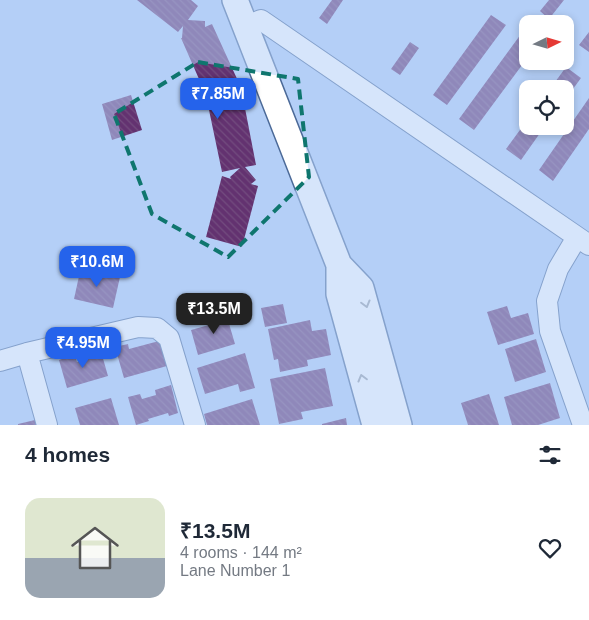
<!DOCTYPE html>
<html lang="en">
<head>
<meta charset="utf-8">
<style>
	body { margin:0; font-family:Helvetica,sans-serif; background:#f2f2f3; color:#1f2937; height:100vh; display:flex; flex-direction:column; font-size:19px; white-space:nowrap }
	* { box-sizing:border-box; margin:0 }
	p { font-size:16px; color:#747a83 }
	.icon { flex:none; width:28px; height:28px; fill:none; stroke:currentColor; stroke-width:2; stroke-linecap:round; stroke-linejoin:round }
	.map { position:relative; height:425px; overflow:hidden }
	.details { display:flex; flex-direction:column; background:#fff; flex:1 }
	.details>* { flex:none }
	.needle { width:32px; rotate:85deg }
	.fabs { position:absolute; left:519px; top:15px; display:grid; gap:10px }
	.fabs a { display:grid; place-items:center; width:55px; height:55px; border-radius:10px; background:#fff; box-shadow:0 2px 8px #0003; font-size:25px }
	.price { position:absolute; translate:-50% -42px; padding:0 11px; border-radius:10px; background:#2563eb; color:#fff; font-size:16px; line-height:32px; filter:drop-shadow(0 1px 2px #0008) }
	.price::after { content:''; position:absolute; left:50%; top:30px; width:15px; height:11px; margin-left:-8px; background:inherit; clip-path:polygon(0 0,100% 0,50% 100%) }
	.price.active { background:#222; color:#fff }
	ul { padding:0; list-style:none }
	li { display:flex; align-items:center; gap:15px; height:125px; padding:0 25px }
	li span { display:grid; place-items:center; flex:none; width:140px; height:100px; border-radius:15px; color:#555 }
	li>.icon { margin-inline-start:auto }
	span .icon { width:60px; height:60px; fill:#fffc; stroke-width:1 }
	li b { font-size:21px }
	h2 { display:flex; justify-content:space-between; align-items:center; height:60px; padding:0 25px; font-size:21px }
	.map>svg:first-child { display:block }
	.building { fill:url(#building-back-hatch) }
	.lines { fill:none; stroke-linecap:round; stroke-linejoin:round }
	.minor-casing { stroke:#4c6a98; stroke-width:22 }
	.major-casing { stroke:#4c6a98; stroke-width:28 }
	.minor { stroke:#fff; stroke-width:20 }
	.major { stroke:#fff; stroke-width:25 }
	.oneway { stroke:#9a9ea5 }
	.marked { fill:none; stroke:#0f766e; stroke-width:4; stroke-dasharray:10 6; stroke-linejoin:round }
</style>
</head>
<body>
<div class="map">
<svg width="589" height="425" viewBox="0 0 589 425">
	<defs>
		<pattern id="building-back-hatch" width="6" height="6" patternUnits="userSpaceOnUse" patternTransform="scale(1.25)"><rect width="6" height="6" fill="#633270"/><path d="M-1 5l2 2M0 0l6 6M5-1l2 2" fill="none" stroke="#734c7f"/></pattern>
	</defs>
	<rect width="100%" height="100%" fill="#b4cff7"/>
	<path class="building" d="M137,0h54l7,6 -10,14 17,1v6l7,-3 26,57 -14,6 5,19 15,-3 12,62 -11,2 11,13 -5,4 7,2 -16,61 -36,-10 16,-61 9,3 -1,-2 10,-9 -18,4 -13,-62 15,-3 -5,-18 -13,6 -25,-57h1l1,-12 -5,6z
		M332,0h11l-16,24 -8,-6z
		M549,0h15l-15,19 -9,-8z
		M491,15l15,10 -59,80 -14,-10z
		M589,32v20l-10,-7z
		M521,34l7,5v18l-54,73 -15,-11z
		M410,42l9,6 -19,27 -9,-6z
		M566,67l15,11 -16,22v-11h-15z
		M131,95l11,35 -30,10 -10,-36z
		M589,98v31l-36,52 -14,-11z
		M528,119v7h17l-24,34 -15,-11z
		M81,267l39,10 -7,31 -39,-9z
		M283,304l4,19 -22,4 -4,-19z
		M507,306l4,12 17,-5 6,21 -36,11 -11,-33z
		M225,310l10,34 -37,11 -7,-25 25,-7 -2,-10z
		M310,320l2,11 14,-2 5,26 -24,5 1,6 -28,6 -2,-13 -4,1 -6,-31z
		M536,339l10,33 -31,10 -10,-33z
		M159,341l8,25 -43,12 -9,-31 13,-3 1,5z
		M100,348l8,28 -41,12 -8,-28 15,-5 3,7 14,-4 -1,-7z
		M245,353l10,35 -15,4 -2,-8 -33,10 -8,-26z
		M325,368l8,38 -32,6 2,7 -24,5 -9,-45z
		M550,383l10,35 -22,7h-26l-8,-28z
		M171,385l7,28 -9,3 -1,-3 -20,6 1,2 -13,4 -8,-28 12,-3 2,5 14,-4 -1,-5z
		M489,394l10,31h-31l-7,-22z
		M111,398l8,27h-39l-5,-17z
		M252,399l8,26h-53l-3,-11z
		M346,418l1,7h-25v-1z
		M35,420l1,5h-18v-1z"/>
	<g class="lines">
		<defs>
			<path id="minor" d="M246,26l15,-6 328,225
				M577,237l-19,32 -11,32 3,30 33,94
				M27,353l20,72
				M0,361l27,-8 111,-26 19,1 12,10 26,87"/>
			<path id="major" d="M235,0l104,265 22,23 38,137
				M339,265v29l36,131"/>
		</defs>
		<use href="#minor" class="minor-casing"/>
		<use href="#major" class="major-casing"/>
		<use href="#minor" class="minor"/>
		<use href="#major" class="major"/>
	</g>
	<defs><path id="oneway-chevron" d="M-2-3.5L2.5 0L-2 3.5" fill="none" stroke-width="1.6" stroke-linecap="round" stroke-linejoin="round" transform="scale(1.25)"/></defs>
	<g class="oneway">
		<use href="#oneway-chevron" transform="translate(366 304) rotate(75)"/>
		<use href="#oneway-chevron" transform="translate(362 378) rotate(-105)"/>
	</g>
	<path d="M0 0H589V425H0ZM198,62l100,17 11,98 -81,80 -76,-43 -38,-100z" fill="#b4cff7" fill-opacity=".55" fill-rule="evenodd"/>
	<path class="marked" d="M198,62l100,17 11,98 -81,80 -76,-43 -38,-100z"/>
</svg>
<div class="fabs">
<a><svg class="needle" viewBox="-14 -14 28 28"><path d="M0-13l5 13h-10z" fill="#e53935"/><path d="M0 13l5-13h-10z" fill="#747a83"/></svg></a>
<a><svg class="icon" aria-label="locate" viewBox="0 0 24 24"><circle cx="12" cy="12" r="6"/><path d="M12 2v4M12 18v4M2 12h4M18 12h4"/></svg></a>
</div>
<b class="price" style="left:218px;top:120px">₹7.85M</b>
<b class="price" style="left:97px;top:288px">₹10.6M</b>
<b class="price active" style="left:214px;top:335px">₹13.5M</b>
<b class="price" style="left:83px;top:369px">₹4.95M</b>
</div>
<section class="details">
<h2>4 homes<svg class="icon" aria-label="filters" viewBox="0 0 24 24"><path d="M4 7h16M4 17h16"/><circle cx="9" cy="7" r="2"/><circle cx="15" cy="17" r="2"/></svg></h2>
<ul>
<li><span style="background:linear-gradient(#dfe7d0 60%,#9aa5b1 0)"><svg class="icon" aria-label="home" viewBox="0 0 24 24"><path d="M3 11l9-7 9 7M6 9v11h12V9"/></svg></span><div><b>₹13.5M</b><p>4 rooms · 144 m²</p><p>Lane Number 1</p></div><svg class="icon" aria-label="heart" viewBox="0 0 24 24"><path d="M12 20l-8-8c-3-5 5-10 8-4 3-6 11-1 8 4z"/></svg></li>
</ul>
</section>
</body>
</html>
